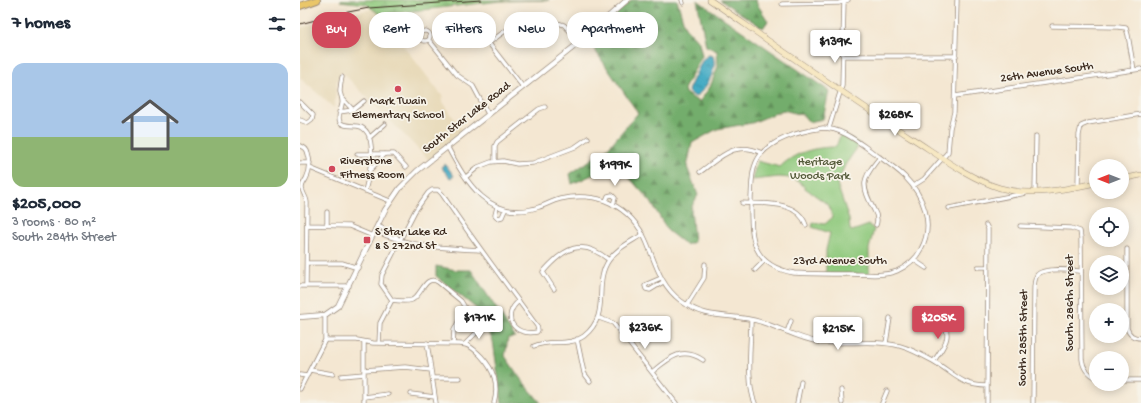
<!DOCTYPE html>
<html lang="en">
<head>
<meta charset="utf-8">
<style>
	body { margin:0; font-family:"Gochi Hand",sans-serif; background:#f2f2f3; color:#1f2937; height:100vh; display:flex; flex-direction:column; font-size:15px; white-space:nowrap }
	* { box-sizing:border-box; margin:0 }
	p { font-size:13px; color:#747a83 }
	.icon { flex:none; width:22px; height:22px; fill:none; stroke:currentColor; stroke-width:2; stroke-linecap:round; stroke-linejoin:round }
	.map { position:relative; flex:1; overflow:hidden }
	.drawer { display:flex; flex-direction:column; background:#fff; width:300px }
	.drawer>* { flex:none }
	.banner { position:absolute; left:12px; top:12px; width:380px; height:36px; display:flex; gap:8px }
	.needle { width:26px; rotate:270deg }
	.fabs { position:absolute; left:789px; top:159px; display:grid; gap:8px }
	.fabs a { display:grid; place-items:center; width:40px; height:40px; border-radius:50%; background:#fff; box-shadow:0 2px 10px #0003; font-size:20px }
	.price { position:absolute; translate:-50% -34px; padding:0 9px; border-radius:4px; background:#fff; color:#222; font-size:13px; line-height:26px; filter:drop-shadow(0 1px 2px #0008) }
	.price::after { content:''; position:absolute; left:50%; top:24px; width:12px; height:9px; margin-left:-6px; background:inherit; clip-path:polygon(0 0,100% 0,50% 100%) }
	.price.current { background:#d1495b; color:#fff }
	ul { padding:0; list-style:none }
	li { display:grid; align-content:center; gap:8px; height:212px; padding:0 12px }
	li span { display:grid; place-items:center; height:124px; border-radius:12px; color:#555 }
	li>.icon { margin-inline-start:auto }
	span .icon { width:72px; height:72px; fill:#fffc; stroke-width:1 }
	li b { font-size:17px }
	h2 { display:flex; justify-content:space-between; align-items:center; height:48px; padding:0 12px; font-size:17px }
	.pill { padding:0 14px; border-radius:16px; background:#fff; box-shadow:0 2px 10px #0003; font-size:14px; line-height:36px }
	.pill.current { background:#d1495b; color:#fff }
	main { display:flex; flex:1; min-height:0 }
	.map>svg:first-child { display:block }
	.built { fill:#e8daba }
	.forest { fill:url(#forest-firs); stroke:#576c45 }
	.wetland { fill:url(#wetland-marsh); stroke:#657a4e }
	.park { fill:#8fc97d; stroke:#657a4e }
	.water { fill:url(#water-ripples); stroke:#406a71 }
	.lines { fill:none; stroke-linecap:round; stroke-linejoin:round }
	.minor-casing { stroke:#988878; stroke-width:5 }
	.tertiary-casing { stroke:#988878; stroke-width:6 }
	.secondary-casing { stroke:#988878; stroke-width:6 }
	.motorway-casing { stroke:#988878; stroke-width:8 }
	.minor { stroke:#fff; stroke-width:3.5 }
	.tertiary { stroke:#fff; stroke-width:4.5 }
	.secondary { stroke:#f7e8c3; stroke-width:5 }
	.motorway { stroke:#eac669; stroke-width:6 }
	.tram { stroke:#3b2a1e; stroke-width:1 }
	.poi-dot { fill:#d1495b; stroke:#f7f3e8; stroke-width:1.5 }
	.labels { text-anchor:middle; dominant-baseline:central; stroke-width:3.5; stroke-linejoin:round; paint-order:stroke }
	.street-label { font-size:12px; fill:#3b2a1e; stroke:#f7f3e8 }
	.poi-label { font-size:12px; fill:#3b2a1e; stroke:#f7f3e8; text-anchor:start }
	.park-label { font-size:12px; fill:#545a3a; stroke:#f7f3e8 }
</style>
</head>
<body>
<main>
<section class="drawer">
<h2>7 homes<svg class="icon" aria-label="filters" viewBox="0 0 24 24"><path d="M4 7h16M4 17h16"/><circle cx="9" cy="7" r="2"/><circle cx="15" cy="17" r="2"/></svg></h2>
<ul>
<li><span style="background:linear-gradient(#a9c7e8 60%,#8fb573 0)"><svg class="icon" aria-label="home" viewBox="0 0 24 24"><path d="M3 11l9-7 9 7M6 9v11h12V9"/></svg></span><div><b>$205,000</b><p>3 rooms · 80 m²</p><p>South 284th Street</p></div></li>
</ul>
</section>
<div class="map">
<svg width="841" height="403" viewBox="0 0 841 403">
	<defs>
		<pattern id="forest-firs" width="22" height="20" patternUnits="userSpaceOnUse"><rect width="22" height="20" fill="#73ad6c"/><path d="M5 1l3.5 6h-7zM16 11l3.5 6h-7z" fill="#608d58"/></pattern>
		<pattern id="wetland-marsh" width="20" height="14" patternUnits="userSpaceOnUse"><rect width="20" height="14" fill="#8fc97d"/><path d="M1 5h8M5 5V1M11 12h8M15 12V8" fill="none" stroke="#76a366"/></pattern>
		<pattern id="water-ripples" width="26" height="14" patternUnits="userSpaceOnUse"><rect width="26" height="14" fill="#44abc4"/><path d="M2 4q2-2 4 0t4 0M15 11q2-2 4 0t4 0" fill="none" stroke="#3a8b9f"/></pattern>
	</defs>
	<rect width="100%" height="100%" fill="#f7f3e8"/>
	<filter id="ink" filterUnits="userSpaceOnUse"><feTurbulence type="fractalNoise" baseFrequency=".025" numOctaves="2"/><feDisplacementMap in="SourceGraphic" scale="8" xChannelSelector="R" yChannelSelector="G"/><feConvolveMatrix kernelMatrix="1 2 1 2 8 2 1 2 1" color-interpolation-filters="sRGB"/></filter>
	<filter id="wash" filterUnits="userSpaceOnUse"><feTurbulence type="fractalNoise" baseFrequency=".012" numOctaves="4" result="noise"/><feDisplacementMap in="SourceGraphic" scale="16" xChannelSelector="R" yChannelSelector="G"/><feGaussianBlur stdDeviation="0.9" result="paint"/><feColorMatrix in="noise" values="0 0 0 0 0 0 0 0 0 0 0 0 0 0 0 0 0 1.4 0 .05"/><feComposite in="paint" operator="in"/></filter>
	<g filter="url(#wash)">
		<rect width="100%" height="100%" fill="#f4e7d2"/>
		<path class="built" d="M73,9l6,5 64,83 -2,2 23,34 -35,27 -87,-88 -5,9 -3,27 -34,-30v-50l39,-12z"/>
		<path class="forest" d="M332,0h45l8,27 14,15 3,14 -18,33 1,4 14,9 11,-15 8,-21 -1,-15 -11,-5 -9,-46 132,91 -6,28 -14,3 -6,-7 -20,-5 -31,13 -35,6 -25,14 -5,24 11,28 -7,13 3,34 -8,3 -18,-14 -17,-29 -26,-29 -24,-2 -29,13 -2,-10 38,-26 30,-35 -48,-70 7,-12z
			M420,0h36l1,4 11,17 -5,7z
			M136,266l20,4h15l44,67 -7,1 -3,18 15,22 21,25h-39l-9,-62 -16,-32 -41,-33z"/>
		<path class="wetland" d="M41,0h208l-49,1 -96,11 -25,2 -13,-10 -26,-3z"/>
		<path class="park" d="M541,133l19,11 -15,21 -8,19 12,35 1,11 2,1 17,-6 5,4 -5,20v25h-43v-24l4,-17 -18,-6 1,-4 12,1 8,-7 -6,-13 -22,-16 -5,-6 -10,-4 -11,-1 -27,3 5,-19 23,6c15,-15 35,-20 56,-20z"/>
		<path class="water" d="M409,55l4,1c5,13 -7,34 -18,41l-7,-6 1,-3 14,-29z
			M145,164l9,12 -4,2 -9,-11z"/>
	</g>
	<g filter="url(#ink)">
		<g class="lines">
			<defs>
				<path id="minor" d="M382,0l1,3
					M482,4l57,-1 9,-3
					M752,26l66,1 8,1 2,7 6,35
					M177,28l46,59
					M120 36a5 5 0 1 1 10 0a5 5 0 1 1-10 0Z
					M129,40l28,35 16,11 15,28
					M189,43c20,-15 27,-23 54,-21 7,0 14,0 21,3l16,17
					M543,56h113
					M42,77c-1,5 -2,10 -2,15 1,4 3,8 2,12 -1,6 -5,13 -2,18 4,6 15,2 21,5 18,9 8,49 4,64
					M655,96l186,-27
					M42,98l11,12
					M0,102l13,13 -1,5 -4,3 -8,-3
					M39,112l14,-2 11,-9
					M523,128c18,0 34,13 48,23 11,8 24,16 34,26 18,18 30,47 16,72 -5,10 -13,17 -24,22 -15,6 -32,3 -48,3 -18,0 -36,0 -55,-1 -45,-8 -43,-38 -43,-75 1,-15 0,-32 10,-44 15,-17 41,-23 62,-26z
					M529,128l13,-42 2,-86
					M69,138l16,-14
					M0,146c5,1 7,3 8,8 3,9 2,17 -2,25 -2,3 -4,5 -4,9 0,5 5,9 5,15l-1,83
					M147,146c19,36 43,78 92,61 7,-2 13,-6 21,-8 16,-4 36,-3 50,4 17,8 30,23 37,40 9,22 14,43 34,58 28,21 51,11 80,21 20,6 38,17 58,20 27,3 55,-3 81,4 11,3 22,9 33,15 21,12 28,25 54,25
					M57,154h37l12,13
					M195,161v-15l2,-4 42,-33 6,-2
					M0,163h10
					M10,168l80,33
					M71,169l14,-15
					M400,172c21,-15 35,-32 62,-19
					M166,177l12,-10 13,-5 12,-1 14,3 16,-1 42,-16 13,-9
					M613,186l11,-7 24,-27 2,-24 4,-16 3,-112
					M778,186l1,-51 2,-9 7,-3 53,-9
					M733,192h2l1,-56
					M306,201l2,-5 4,-1 3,3 -2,7
					M442,203c23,1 55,-3 64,22
					M197,207l-2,8 3,3 4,-1 3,-7
					M649,208l77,-15
					M8,225l41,1 24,10
					M27,225v-13
					M576,225c2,-5 1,-10 -2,-15 -13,-25 -13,-30 6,-53
					M686,225l2,4 -1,174
					M78,226l16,8 5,6
					M720,226l51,2 9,3 1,7 1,121c1,9 5,15 14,19
					M75,231c35,16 67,17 106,19
					M827,249v79c2,7 6,10 14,10
					M614,260l12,8
					M7,263h35l16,5
					M678,267h10
					M455,270l10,-10
					M361,278l-14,6 -2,2 1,3 4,1 13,-8
					M0,286h49
					M254,289l-11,-17c21,-24 38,-35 66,-12
					M92,300c6,1 14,2 20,0 10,-5 13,-26 26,-18l23,19 3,5 -1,6 -9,18 -1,14
					M387,305l17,-27 1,-14
					M299,318l14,5 63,80
					M451,320c0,22 -5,63 4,83
					M541,320v23
					M487,332l4,-11
					M277,339l7,34 6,8
					M25,340h32l16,3 86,1c10,0 15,5 22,12 13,14 18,28 13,47
					M64,342v61
					M79,343l1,-20 12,-23 -11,-16 1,-9 33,-64 13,-18 4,-3h6l4,4c30,45 63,88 95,132l1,4 -1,2c-24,5 -36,-17 -18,-31
					M127,343l9,60
					M586,343l4,-25
					M165,344l18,-18
					M234,346c16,-7 35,1 50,-10 28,-22 8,-52 25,-76 8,-12 22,-18 34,-26
					M634,361c10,-16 19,-23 8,-43
					M10,370l23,4
					M64,370l41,-3 26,3
					M352,372c17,-14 30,-26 51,-12
					M0,375l7,1
					M41,376l23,-2
					M133,378h27
					M822,380h19
					M0,389l25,-49v-25
					M541,390l1,13
					M111,394l24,3
					M64,397l24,-3
					M497,403l4,-21
					M582,403l5,-12
					M733,403l1,-112c0,-5 0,-11 3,-16 6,-8 33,-5 43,-4"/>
				<path id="tertiary" d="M0,317l25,-2 13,-9 47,-96 15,-22 17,-17 163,-129 47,-42"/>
				<path id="secondary" d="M410,0c66,46 132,93 200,137 27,17 59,42 90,51 31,9 65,1 96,-5
					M822,179l19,-4"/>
				<path id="motorway" d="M0,6l17,-6"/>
			</defs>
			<use href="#minor" class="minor-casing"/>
			<use href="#tertiary" class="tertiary-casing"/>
			<use href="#secondary" class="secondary-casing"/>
			<use href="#motorway" class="motorway-casing"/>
			<use href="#minor" class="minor"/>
			<use href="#tertiary" class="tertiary"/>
			<use href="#secondary" class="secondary"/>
			<use href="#motorway" class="motorway"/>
			<path class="tram" d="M0,24l43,-11 26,-5 112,-8"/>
		</g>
	</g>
	<g class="poi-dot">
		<circle cx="98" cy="89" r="4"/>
		<circle cx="32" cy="169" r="4"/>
		<rect x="63" y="236" width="8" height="8" rx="2"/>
	</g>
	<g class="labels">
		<g class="street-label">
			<text transform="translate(747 73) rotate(-8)">26th Avenue South</text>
			<text transform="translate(167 118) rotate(-38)">South Star Lake Road</text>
			<text x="540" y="262">23rd Avenue South</text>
			<text transform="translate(771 303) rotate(-90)">South 286th Street</text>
			<text transform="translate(724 338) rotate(-89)">South 285th Street</text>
		</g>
		<g class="poi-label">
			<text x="98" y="102" text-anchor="middle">Mark Twain<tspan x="98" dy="14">Elementary School</tspan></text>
			<text x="40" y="162">Riverstone<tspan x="40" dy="14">Fitness Room</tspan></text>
			<text x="75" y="233">S Star Lake Rd<tspan x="75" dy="14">&amp; S 272nd St</tspan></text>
		</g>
		<g class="park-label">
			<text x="520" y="163">Heritage<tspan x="520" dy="14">Woods Park</tspan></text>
		</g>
	</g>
</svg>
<div class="fabs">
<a><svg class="needle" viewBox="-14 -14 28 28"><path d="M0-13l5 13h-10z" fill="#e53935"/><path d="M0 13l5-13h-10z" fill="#747a83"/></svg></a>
<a><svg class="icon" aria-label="locate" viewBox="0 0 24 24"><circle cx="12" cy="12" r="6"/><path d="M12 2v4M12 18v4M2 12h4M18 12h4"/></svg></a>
<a><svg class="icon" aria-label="layers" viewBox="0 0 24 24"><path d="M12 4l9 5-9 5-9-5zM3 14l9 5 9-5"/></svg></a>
<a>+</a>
<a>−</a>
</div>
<b class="price" style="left:535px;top:64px">$139K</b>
<b class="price" style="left:595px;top:137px">$268K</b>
<b class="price" style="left:315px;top:187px">$199K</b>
<b class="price" style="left:179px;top:340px">$171K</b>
<b class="price current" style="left:638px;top:340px">$205K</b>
<b class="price" style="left:345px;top:350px">$236K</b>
<b class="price" style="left:538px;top:351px">$215K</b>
<div class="banner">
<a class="pill current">Buy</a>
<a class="pill">Rent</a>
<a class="pill">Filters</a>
<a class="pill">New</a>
<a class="pill">Apartment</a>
</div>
</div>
</main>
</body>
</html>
